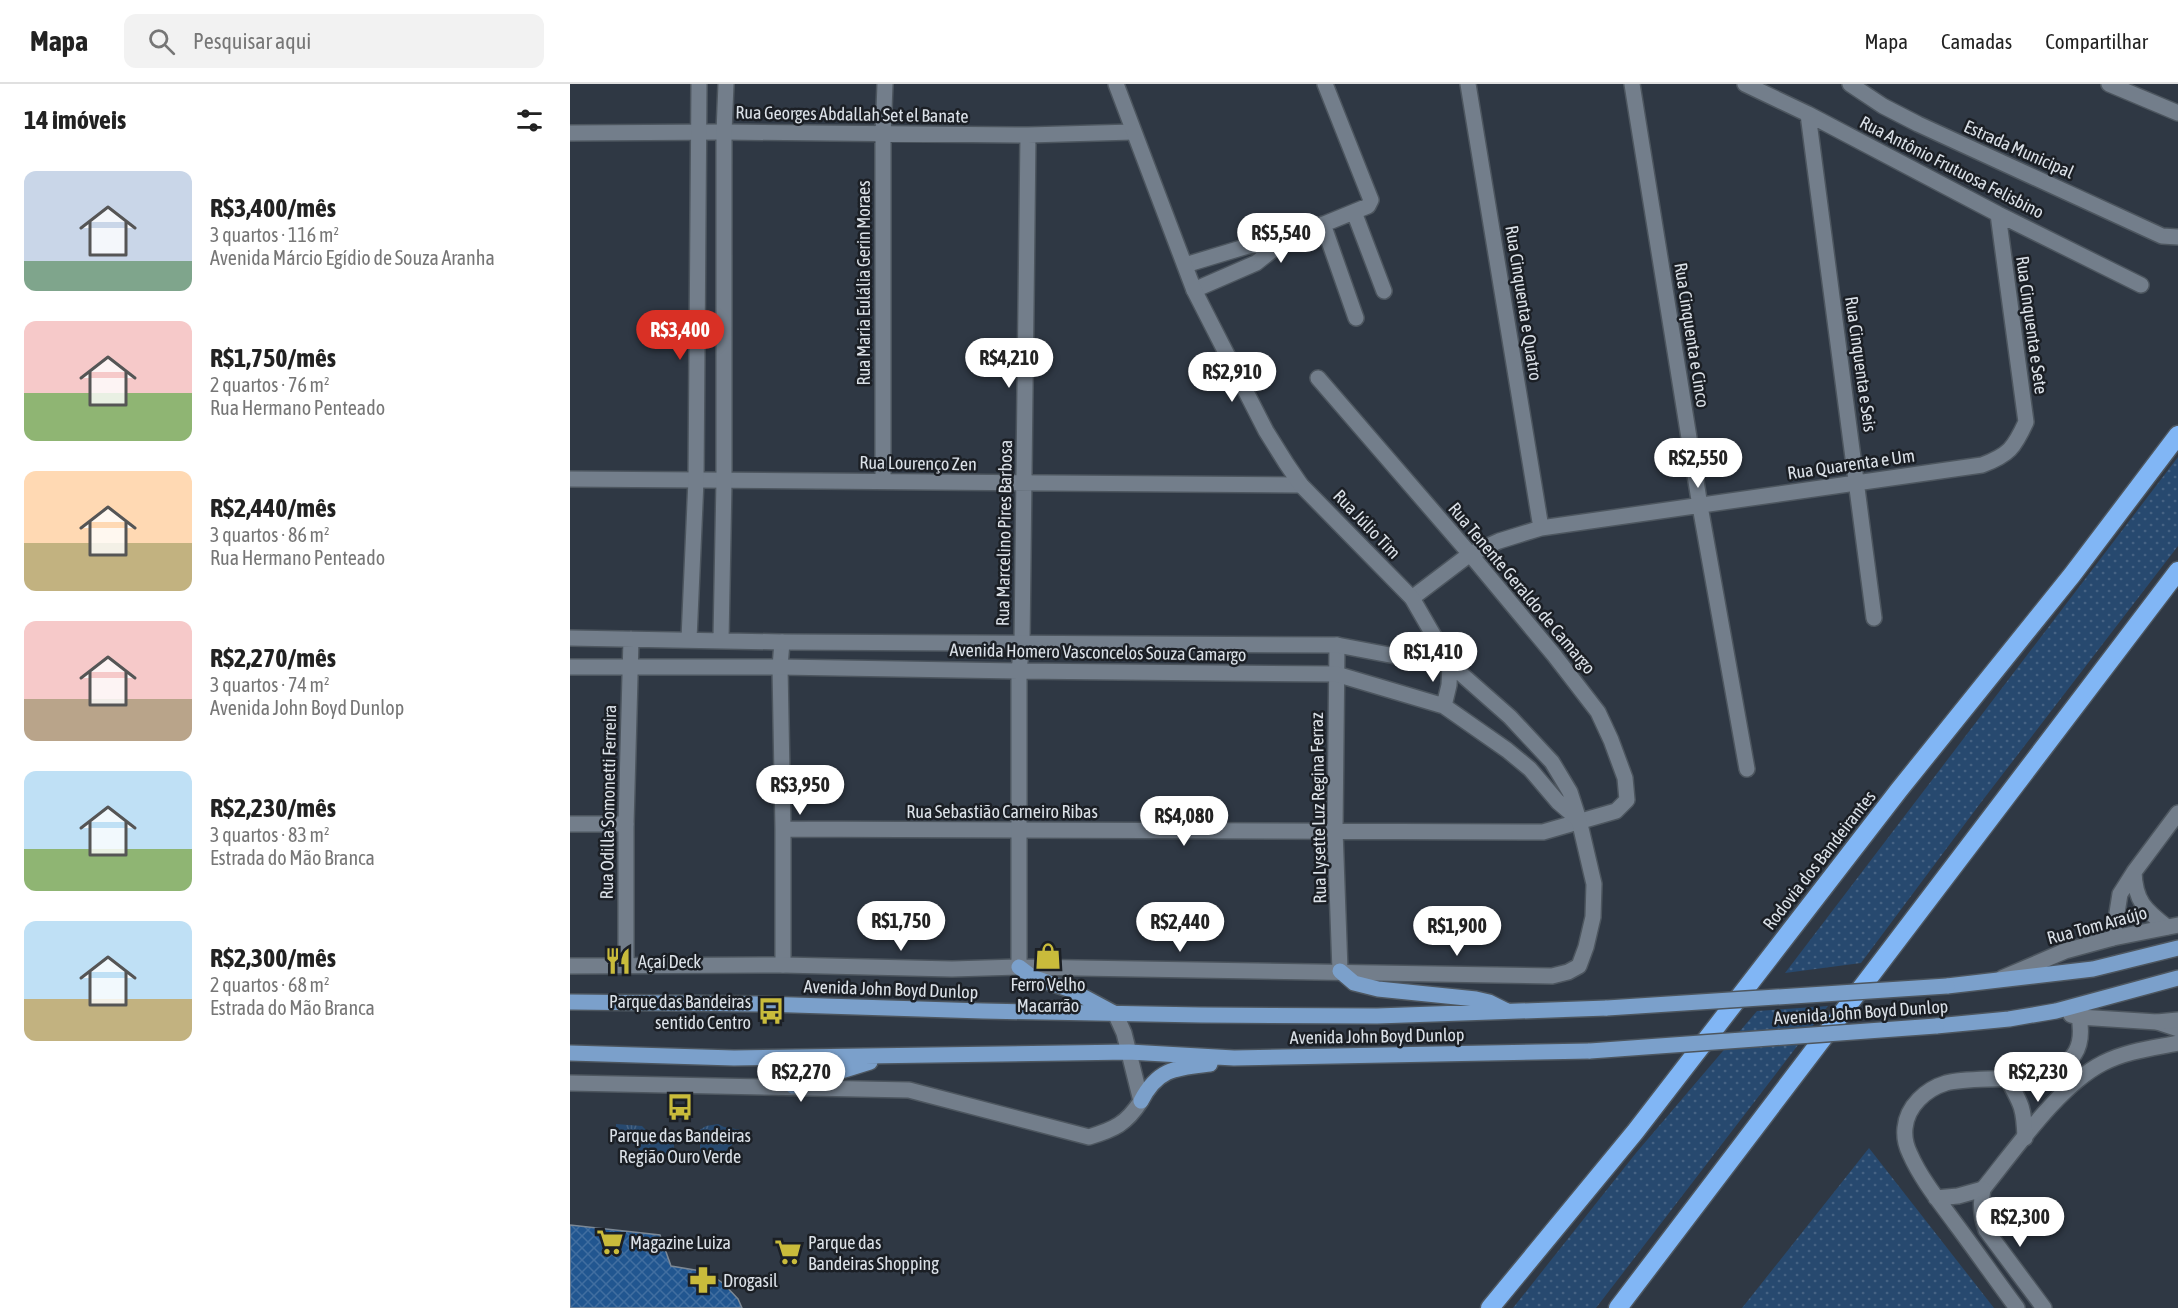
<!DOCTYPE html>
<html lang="pt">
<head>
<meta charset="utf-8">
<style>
	body { margin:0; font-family:"Asap Condensed",sans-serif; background:#f2f2f2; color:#222; height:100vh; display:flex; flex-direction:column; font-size:22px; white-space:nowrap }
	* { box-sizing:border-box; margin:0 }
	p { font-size:20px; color:#767676 }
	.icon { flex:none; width:33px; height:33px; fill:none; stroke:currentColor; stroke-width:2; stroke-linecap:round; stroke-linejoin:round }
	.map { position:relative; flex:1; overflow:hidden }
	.sheet { display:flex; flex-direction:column; background:#fff; width:570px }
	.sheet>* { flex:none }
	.price { position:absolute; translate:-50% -51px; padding:0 14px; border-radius:21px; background:#fff; color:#222; font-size:20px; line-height:39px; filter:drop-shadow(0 2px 3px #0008) }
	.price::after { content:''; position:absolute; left:50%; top:36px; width:18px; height:14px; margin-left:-9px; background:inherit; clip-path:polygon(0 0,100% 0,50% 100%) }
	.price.current { background:#d93025; color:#fff }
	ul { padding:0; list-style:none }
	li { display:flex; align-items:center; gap:18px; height:150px; padding:0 24px }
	li span { display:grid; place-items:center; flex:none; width:168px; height:120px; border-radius:12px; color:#555 }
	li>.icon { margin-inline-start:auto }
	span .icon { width:72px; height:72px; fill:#fffc; stroke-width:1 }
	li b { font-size:26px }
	h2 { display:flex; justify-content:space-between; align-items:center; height:72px; padding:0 24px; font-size:26px }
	header { display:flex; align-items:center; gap:36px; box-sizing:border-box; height:84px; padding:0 30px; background:#fff; border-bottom:2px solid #e0e0e0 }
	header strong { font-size:28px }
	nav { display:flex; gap:33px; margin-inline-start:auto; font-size:21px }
	.search { width:420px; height:54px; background:#f2f2f2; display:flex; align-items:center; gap:15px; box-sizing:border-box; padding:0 21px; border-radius:12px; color:#767676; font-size:22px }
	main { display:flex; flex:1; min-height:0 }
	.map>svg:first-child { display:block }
	.grass { fill:url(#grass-dots) }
	.park { fill:url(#park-tufts) }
	.building { fill:url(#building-cross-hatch); stroke:#7c8895; stroke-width:1.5 }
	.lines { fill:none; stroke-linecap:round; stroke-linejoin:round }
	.street-casing { stroke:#4d565f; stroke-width:18 }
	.secondary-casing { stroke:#4d565f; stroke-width:18 }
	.primary-casing { stroke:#4d565f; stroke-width:18 }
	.highway-casing { stroke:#4d565f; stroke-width:21 }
	.street { stroke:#737e8b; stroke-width:15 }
	.secondary { stroke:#737e8b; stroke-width:15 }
	.primary { stroke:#7ba0cb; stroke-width:15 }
	.highway { stroke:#81b6f5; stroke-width:18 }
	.primary-bridge-casing { stroke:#4d565f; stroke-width:18; stroke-linecap:butt }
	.primary-bridge { stroke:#7ba0cb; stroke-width:15 }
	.labels { text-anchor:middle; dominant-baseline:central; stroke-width:5; stroke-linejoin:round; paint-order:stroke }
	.street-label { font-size:18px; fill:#dbe1e8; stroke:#1b1f25 }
	.poi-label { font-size:18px; fill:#dbe1e8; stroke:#1b1f25; text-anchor:start }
</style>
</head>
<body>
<header>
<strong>Mapa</strong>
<div class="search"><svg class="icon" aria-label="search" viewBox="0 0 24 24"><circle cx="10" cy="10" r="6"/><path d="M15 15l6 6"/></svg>Pesquisar aqui</div>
<nav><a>Mapa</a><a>Camadas</a><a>Compartilhar</a></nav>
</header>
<main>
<section class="sheet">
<h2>14 imóveis<svg class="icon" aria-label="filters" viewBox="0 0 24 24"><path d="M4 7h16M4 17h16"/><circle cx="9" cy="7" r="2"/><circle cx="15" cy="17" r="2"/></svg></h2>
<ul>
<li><span style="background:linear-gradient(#c9d6e8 75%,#7fa58c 0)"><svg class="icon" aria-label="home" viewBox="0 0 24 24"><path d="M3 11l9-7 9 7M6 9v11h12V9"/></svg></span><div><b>R$3,400/mês</b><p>3 quartos · 116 m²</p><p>Avenida Márcio Egídio de Souza Aranha</p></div></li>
<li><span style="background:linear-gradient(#f6c9c9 60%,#8fb573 0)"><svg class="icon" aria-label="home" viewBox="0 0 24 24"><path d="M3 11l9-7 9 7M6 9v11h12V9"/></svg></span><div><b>R$1,750/mês</b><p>2 quartos · 76 m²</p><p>Rua Hermano Penteado</p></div></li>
<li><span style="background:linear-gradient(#ffd9b3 60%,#c2b280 0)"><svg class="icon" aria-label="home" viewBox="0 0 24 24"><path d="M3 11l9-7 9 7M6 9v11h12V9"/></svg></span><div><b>R$2,440/mês</b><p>3 quartos · 86 m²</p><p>Rua Hermano Penteado</p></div></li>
<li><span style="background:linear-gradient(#f6c9c9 65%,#b9a48a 0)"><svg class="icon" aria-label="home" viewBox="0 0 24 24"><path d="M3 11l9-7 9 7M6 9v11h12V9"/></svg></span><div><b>R$2,270/mês</b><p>3 quartos · 74 m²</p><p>Avenida John Boyd Dunlop</p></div></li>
<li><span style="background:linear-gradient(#bfe0f5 65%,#8fb573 0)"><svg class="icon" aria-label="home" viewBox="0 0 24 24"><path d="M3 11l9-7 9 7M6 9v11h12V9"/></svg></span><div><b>R$2,230/mês</b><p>3 quartos · 83 m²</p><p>Estrada do Mão Branca</p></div></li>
<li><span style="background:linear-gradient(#bfe0f5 65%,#c2b280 0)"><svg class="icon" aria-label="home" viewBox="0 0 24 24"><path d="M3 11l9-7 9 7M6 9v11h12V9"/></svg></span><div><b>R$2,300/mês</b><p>2 quartos · 68 m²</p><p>Estrada do Mão Branca</p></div></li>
</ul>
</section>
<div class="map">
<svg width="1608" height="1224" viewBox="0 0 1608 1224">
	<defs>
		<pattern id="grass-dots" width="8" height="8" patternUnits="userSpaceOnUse" patternTransform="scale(1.5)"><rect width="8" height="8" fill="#27496f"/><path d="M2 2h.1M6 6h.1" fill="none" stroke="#466384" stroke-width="1.8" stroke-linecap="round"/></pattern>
		<pattern id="park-tufts" width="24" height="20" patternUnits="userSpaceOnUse" patternTransform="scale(1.5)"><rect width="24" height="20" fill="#27496f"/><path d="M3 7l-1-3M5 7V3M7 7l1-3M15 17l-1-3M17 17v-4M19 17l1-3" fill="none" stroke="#466384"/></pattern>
		<pattern id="building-cross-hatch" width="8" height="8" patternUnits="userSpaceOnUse" patternTransform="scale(1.5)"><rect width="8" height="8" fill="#215690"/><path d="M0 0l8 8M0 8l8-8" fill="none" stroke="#416ea0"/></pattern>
	</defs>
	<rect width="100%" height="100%" fill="#2f3844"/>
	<path class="grass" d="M1608,373v89l-199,259 -118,158 -76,10z
		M1258,922l-232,302h-83l123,-155 121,-142z
		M1299,1064l125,160h-252z"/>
	<path class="park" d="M46,1040l26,2 13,13h19v19l-28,-2 -30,-27z
		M148,1040l6,3 23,4 -29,27h-18v-22l-2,-5 8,-5z"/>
	<path class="building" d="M0,1141l90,10 11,31 36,6 17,12 14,15 4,9h-172z"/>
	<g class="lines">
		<defs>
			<path id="street" d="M898,0l73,444
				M1062,0l68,422 47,263
				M1175,0l63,30 190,100 143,71
				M1280,0l33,22 35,18 244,112 16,1
				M1539,0l69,29
				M1238,30l66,504
				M0,49l154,-1 304,3 105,-3
				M784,128l30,79
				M753,140l33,94
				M615,181l63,-19 37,-6 83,-34 3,-6 -46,-116
				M624,206l62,-27 29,-23
				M0,395l731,6
				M313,397v-346l2,-51
				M842,514l58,-44 29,-13 42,-13 441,-63c27,-10 32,-17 44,-43l-28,-208
				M212,558l-2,25 3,162v136
				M452,559l6,-508
				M767,561l-2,185 5,141
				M0,740h56
				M213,745l760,3 73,-21 11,-11 -2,-22 -14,-38 -13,-28 -44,-57 -84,-101 -152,-176
				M1564,788c1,29 11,38 33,55
				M1543,854l7,-44 14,-22 44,-59
				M1587,938l21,7
				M1474,1224l-58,-78c-5,-14 -6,-26 -3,-41 32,-39 75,-103 120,-126 23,-12 50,-15 75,-20"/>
			<path id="secondary" d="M0,554l212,4 555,3 74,14 39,5
				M119,555l7,-159 3,-396
				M151,556l3,-159v-349l2,-48
				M0,583h210l239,4 317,3 108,32 63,44 23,19 28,33 21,18
				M874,622l5,-21 1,-21
				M0,882l213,-1 169,4 67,-2 533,9 16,-4 11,-6 7,-19 7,-30 1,-33 -15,-64 -9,-28 -18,-30 -42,-45 -60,-53 -38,-66 -111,-113 -15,-22 -20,-32 -72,-141 -78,-206
				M56,882v-142l5,-185
				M449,883v-296l3,-28
				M1432,894l63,-27 48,-13 65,-13
				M1501,931l8,2 78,5 21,-2
				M1438,996c14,25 16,29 17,58
				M0,999l339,7 180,47c26,-8 37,-13 52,-36l-17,-68 -9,-20
				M1366,1114l22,-2 25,-7
				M1447,1224c-21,-28 -41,-57 -62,-85 -16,-22 -34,-44 -45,-69 -4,-8 -6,-17 -5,-26 2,-22 21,-39 41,-45 42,-11 148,13 133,-66"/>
			<path id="primary" d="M449,883l13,10 39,13 41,22
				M770,887l14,12 24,6 98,10 13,3 18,9
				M1377,902l146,-17 85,-21
				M0,918l192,2 221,7 218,4 176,1 230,-8
				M1366,942l73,-7 47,-8 122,-33
				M0,969l164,5 395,-6 105,6 356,-7
				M223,1002l77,-24
				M571,1017c17,-33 35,-33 69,-37"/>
			<path id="highway" d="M920,1224l145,-176 264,-342 173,-215 106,-140
				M1048,1224l560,-737"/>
		</defs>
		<use href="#street" class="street-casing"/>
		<use href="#secondary" class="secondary-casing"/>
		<use href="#primary" class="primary-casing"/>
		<use href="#highway" class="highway-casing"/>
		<use href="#street" class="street"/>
		<use href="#secondary" class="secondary"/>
		<use href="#primary" class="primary"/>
		<use href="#highway" class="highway"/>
		<defs>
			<path id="primary-bridge" d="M1037,924l340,-22
				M1020,967l346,-25"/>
		</defs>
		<use href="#primary-bridge" class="primary-bridge-casing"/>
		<use href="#primary-bridge" class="primary-bridge"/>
	</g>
	<defs>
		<symbol id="shop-bare" viewBox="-9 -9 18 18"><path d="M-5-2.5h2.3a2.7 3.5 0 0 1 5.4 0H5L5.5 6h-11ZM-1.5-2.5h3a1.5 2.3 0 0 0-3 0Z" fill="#c9bb3b" stroke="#1b1f25" stroke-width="2.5" paint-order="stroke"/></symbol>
		<symbol id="restaurant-bare" viewBox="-9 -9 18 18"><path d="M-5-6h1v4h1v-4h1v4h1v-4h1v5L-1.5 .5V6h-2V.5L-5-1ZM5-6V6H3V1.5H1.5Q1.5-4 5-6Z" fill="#c9bb3b" stroke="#1b1f25" stroke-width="2.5" paint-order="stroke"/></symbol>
		<symbol id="bus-bare" viewBox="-9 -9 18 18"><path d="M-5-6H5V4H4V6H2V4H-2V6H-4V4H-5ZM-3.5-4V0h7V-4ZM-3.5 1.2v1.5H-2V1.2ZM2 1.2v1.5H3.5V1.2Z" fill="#c9bb3b" stroke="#1b1f25" stroke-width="2.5" paint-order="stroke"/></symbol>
		<symbol id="supermarket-bare" viewBox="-9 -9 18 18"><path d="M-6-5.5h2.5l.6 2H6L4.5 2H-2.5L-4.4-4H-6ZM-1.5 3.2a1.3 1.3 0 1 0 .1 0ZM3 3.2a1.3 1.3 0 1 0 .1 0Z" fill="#c9bb3b" stroke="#1b1f25" stroke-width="2.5" paint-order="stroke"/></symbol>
		<symbol id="pharmacy-bare" viewBox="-9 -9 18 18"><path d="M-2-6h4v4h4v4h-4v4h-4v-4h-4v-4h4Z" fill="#c9bb3b" stroke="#1b1f25" stroke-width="2.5" paint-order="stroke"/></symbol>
	</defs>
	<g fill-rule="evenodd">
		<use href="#shop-bare" x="459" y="853" width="38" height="38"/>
		<use href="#restaurant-bare" x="29" y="858" width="38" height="38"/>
		<use href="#bus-bare" x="182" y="908" width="38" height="38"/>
		<use href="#bus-bare" x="91" y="1004" width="38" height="38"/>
		<use href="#supermarket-bare" x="21" y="1139" width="38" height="38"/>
		<use href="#supermarket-bare" x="199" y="1149" width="38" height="38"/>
		<use href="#pharmacy-bare" x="114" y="1177" width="38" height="38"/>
	</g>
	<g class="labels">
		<g class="street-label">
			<text transform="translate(282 30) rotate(1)">Rua Georges Abdallah Set el Banate</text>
			<text transform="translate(1449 65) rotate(24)">Estrada Municipal</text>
			<text transform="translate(1382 83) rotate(27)">Rua Antônio Frutuosa Felisbino</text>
			<text transform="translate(293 199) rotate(-90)">Rua Maria Eulália Gerin Moraes</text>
			<text transform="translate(954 219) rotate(81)">Rua Cinquenta e Quatro</text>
			<text transform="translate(1462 241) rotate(82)">Rua Cinquenta e Sete</text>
			<text transform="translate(1122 251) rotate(81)">Rua Cinquenta e Cinco</text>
			<text transform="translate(1291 280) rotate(82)">Rua Cinquenta e Seis</text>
			<text transform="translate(348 379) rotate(1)">Rua Lourenço Zen</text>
			<text transform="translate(1281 380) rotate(-8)">Rua Quarenta e Um</text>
			<text transform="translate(797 440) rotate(46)">Rua Júlio Tim</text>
			<text transform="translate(434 449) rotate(-89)">Rua Marcelino Pires Barbosa</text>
			<text transform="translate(952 504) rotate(50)">Rua Tenente Geraldo de Camargo</text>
			<text transform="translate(528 568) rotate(1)">Avenida Homero Vasconcelos Souza Camargo</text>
			<text transform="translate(38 718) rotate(-89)">Rua Odilla Somonetti Ferreira</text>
			<text transform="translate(748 724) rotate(-91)">Rua Lysette Luz Regina Ferraz</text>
			<text x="432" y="727">Rua Sebastião Carneiro Ribas</text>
			<text transform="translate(1249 776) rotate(-52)">Rodovia dos Bandeirantes</text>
			<text transform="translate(1527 841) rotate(-15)">Rua Tom Araújo</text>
			<text transform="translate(321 905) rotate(2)">Avenida John Boyd Dunlop</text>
			<text transform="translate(1291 928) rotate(-4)">Avenida John Boyd Dunlop</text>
			<text transform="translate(807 952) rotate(-1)">Avenida John Boyd Dunlop</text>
		</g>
		<g class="poi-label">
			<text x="68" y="877">Açaí Deck</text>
			<text x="478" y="900" text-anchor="middle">Ferro Velho<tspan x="478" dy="21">Macarrão</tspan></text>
			<text x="181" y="917" text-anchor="end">Parque das Bandeiras<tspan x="181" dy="21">sentido Centro</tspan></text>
			<text x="110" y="1051" text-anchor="middle">Parque das Bandeiras<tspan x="110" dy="21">Região Ouro Verde</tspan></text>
			<text x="60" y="1158">Magazine Luiza</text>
			<text x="238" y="1158">Parque das<tspan x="238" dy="21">Bandeiras Shopping</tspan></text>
			<text x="153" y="1196">Drogasil</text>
		</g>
	</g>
</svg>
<b class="price" style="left:711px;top:180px">R$5,540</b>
<b class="price current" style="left:110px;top:277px">R$3,400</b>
<b class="price" style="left:439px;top:305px">R$4,210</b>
<b class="price" style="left:662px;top:319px">R$2,910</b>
<b class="price" style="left:1128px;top:405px">R$2,550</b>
<b class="price" style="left:863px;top:599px">R$1,410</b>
<b class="price" style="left:230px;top:732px">R$3,950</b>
<b class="price" style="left:614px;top:763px">R$4,080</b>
<b class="price" style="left:331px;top:868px">R$1,750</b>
<b class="price" style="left:610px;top:869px">R$2,440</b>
<b class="price" style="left:887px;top:873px">R$1,900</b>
<b class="price" style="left:231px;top:1019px">R$2,270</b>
<b class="price" style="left:1468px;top:1019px">R$2,230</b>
<b class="price" style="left:1450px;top:1164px">R$2,300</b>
</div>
</main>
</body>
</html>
